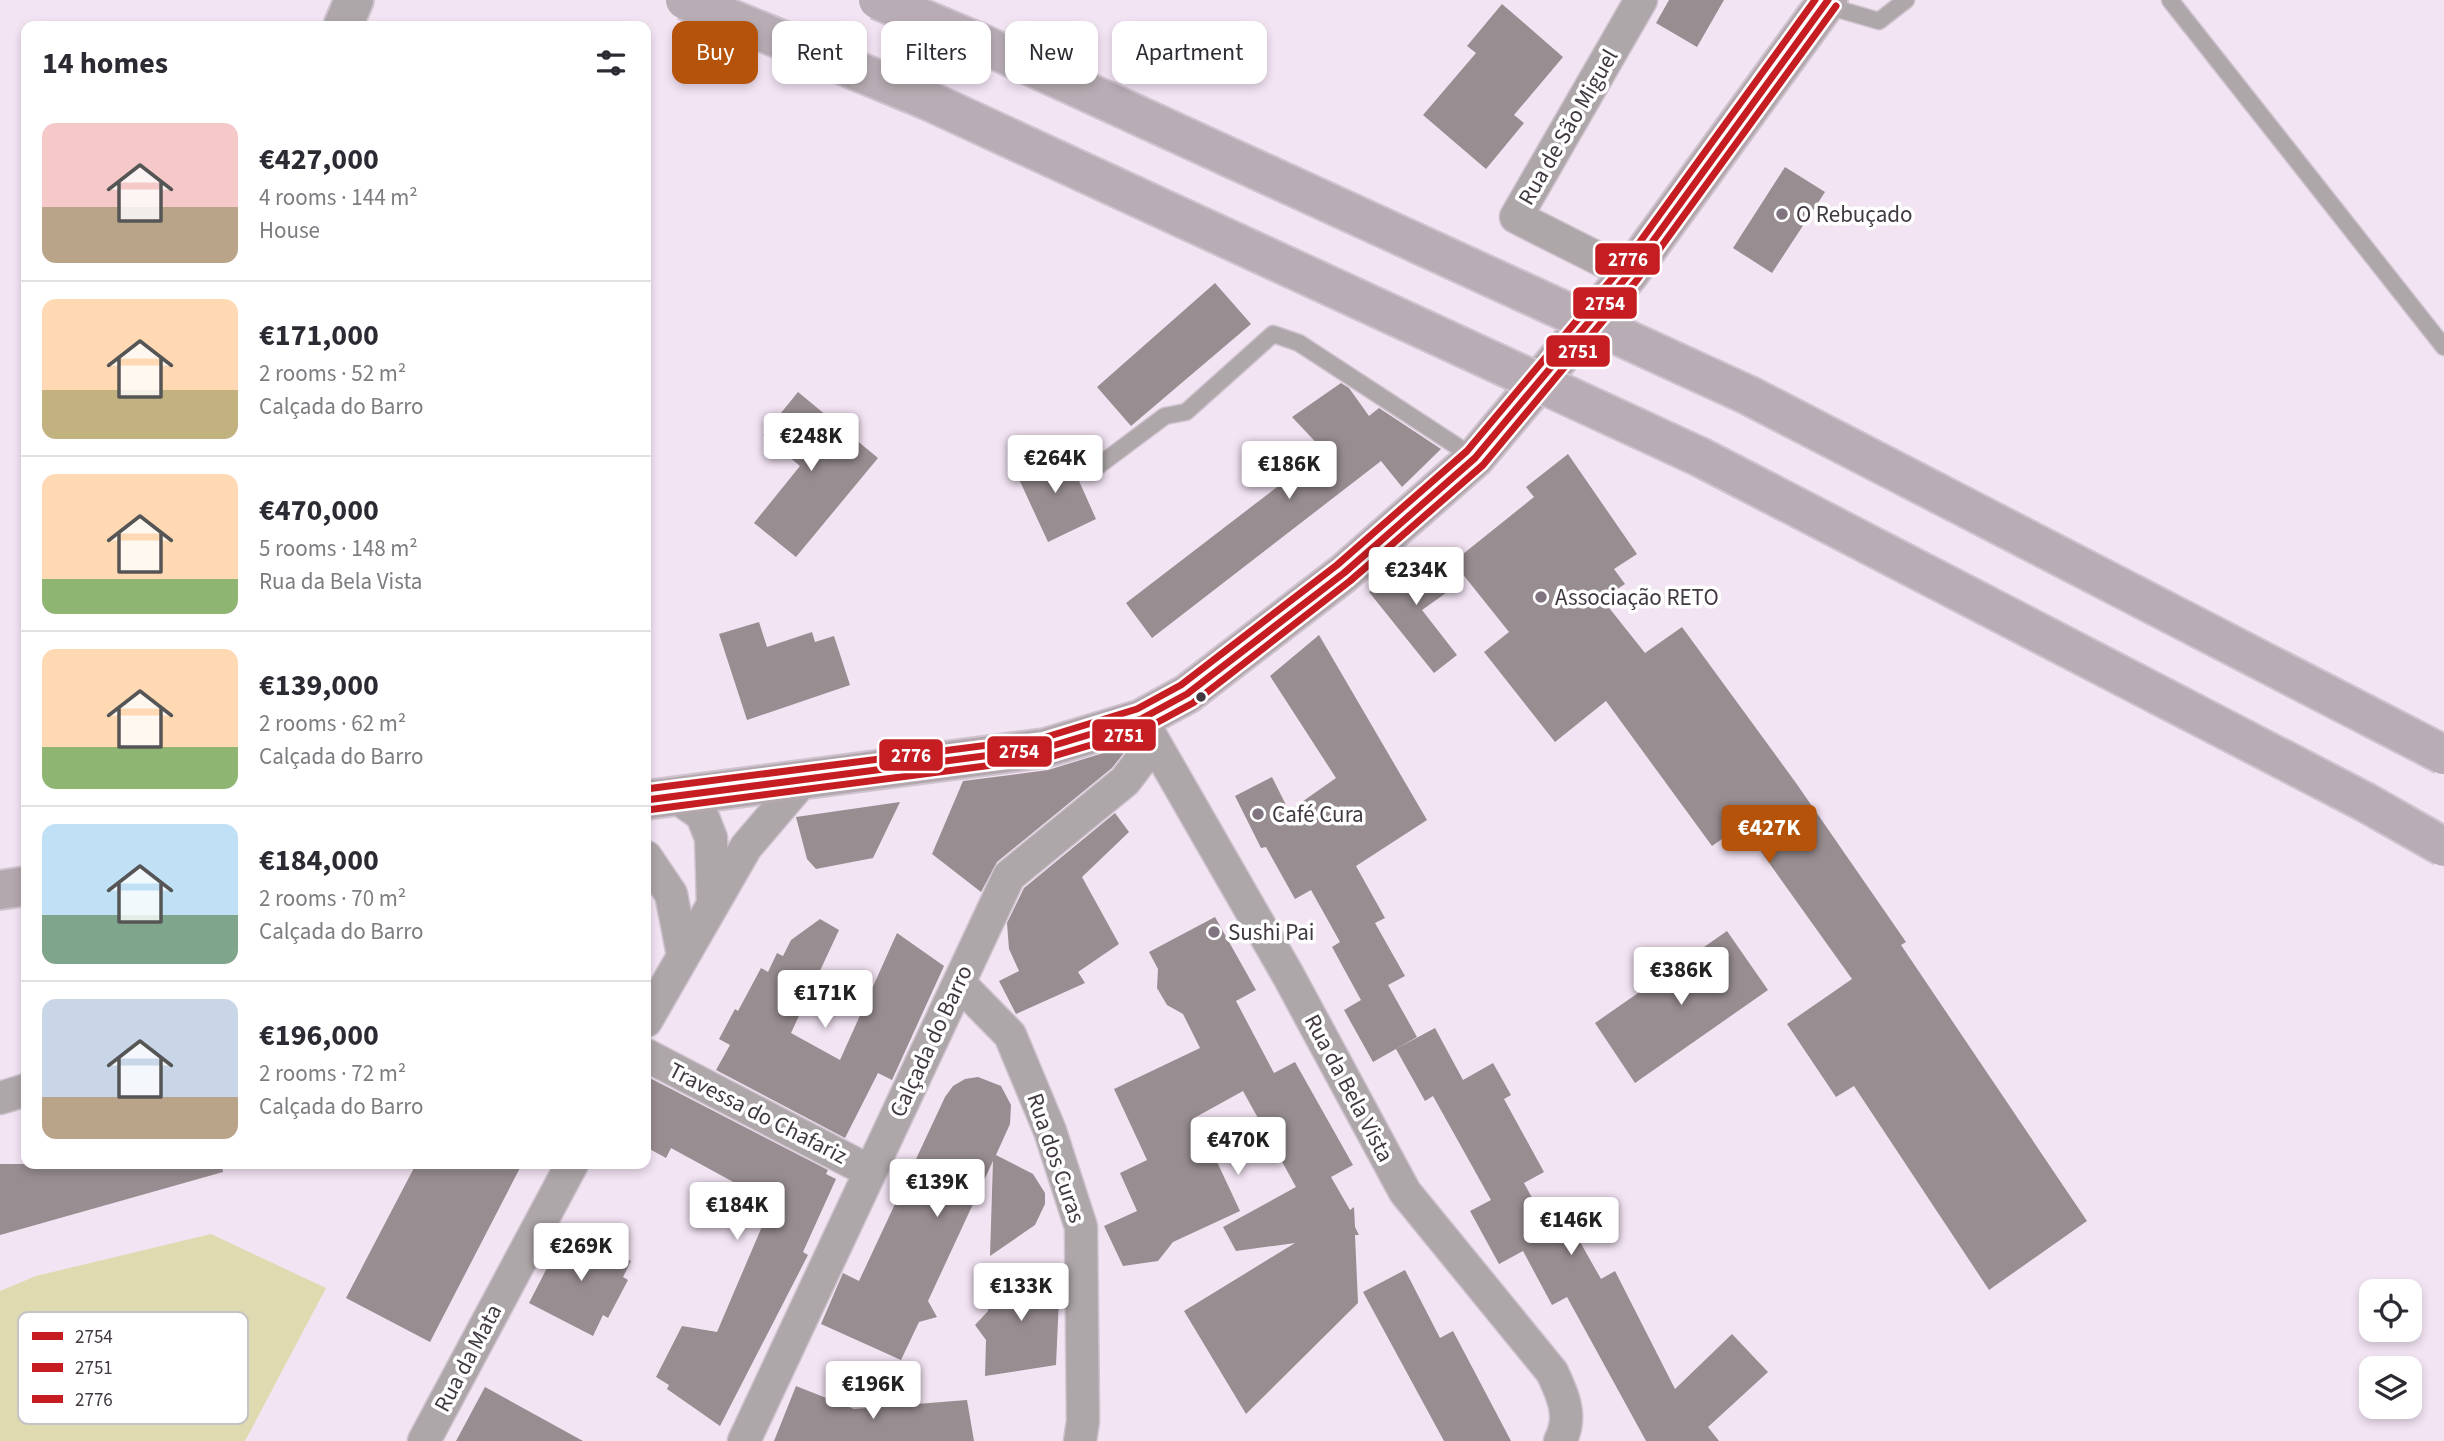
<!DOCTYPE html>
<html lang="en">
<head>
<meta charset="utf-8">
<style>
	body { margin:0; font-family:"Source Sans 3",sans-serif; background:#f2f2f3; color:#2b2b33; height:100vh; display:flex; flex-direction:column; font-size:26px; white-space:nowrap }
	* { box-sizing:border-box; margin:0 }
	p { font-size:23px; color:#7c7c81 }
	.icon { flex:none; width:38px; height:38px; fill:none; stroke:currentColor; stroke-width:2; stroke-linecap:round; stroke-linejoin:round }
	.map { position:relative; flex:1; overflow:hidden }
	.side { position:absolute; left:21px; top:21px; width:630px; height:1148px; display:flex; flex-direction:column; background:#fff; border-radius:14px; box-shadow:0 4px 10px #0003 }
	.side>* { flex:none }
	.hud { position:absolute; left:672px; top:21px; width:665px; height:63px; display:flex; gap:14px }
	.buttons { position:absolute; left:2359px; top:1279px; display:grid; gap:14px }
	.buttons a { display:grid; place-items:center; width:63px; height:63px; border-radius:14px; background:#fff; box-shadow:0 4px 10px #0003; font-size:35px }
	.price { position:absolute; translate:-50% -60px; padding:0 16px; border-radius:7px; background:#fff; color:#222; font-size:23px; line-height:46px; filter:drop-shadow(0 2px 4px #0008) }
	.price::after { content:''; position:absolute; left:50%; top:42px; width:21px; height:16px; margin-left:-10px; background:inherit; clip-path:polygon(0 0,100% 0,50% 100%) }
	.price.current { background:#b45309; color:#fff }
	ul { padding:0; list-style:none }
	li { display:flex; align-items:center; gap:21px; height:175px; padding:0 21px }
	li+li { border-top:2px solid #e1e1e2 }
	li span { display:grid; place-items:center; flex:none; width:196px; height:140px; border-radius:14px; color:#555 }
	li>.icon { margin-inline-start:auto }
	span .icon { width:84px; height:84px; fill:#fffc; stroke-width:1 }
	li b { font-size:30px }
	h2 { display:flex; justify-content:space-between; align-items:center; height:84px; padding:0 21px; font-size:30px }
	.chip { padding:0 24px; border-radius:14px; background:#fff; box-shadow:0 4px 10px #0003; font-size:24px; line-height:63px }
	.chip.current { background:#b45309; color:#fff }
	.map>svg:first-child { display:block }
	.green { fill:#dfdaaf }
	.building { fill:#988d90 }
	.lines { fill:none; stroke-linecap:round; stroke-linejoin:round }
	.service-casing { stroke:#cfc3cf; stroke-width:19 }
	.minor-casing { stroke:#cfc3cf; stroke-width:35 }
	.tertiary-casing { stroke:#cfc3cf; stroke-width:42 }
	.primary-casing { stroke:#cfc3cf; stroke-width:42 }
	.service { stroke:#aea7a9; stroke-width:16 }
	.minor { stroke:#aea7a9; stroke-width:32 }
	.tertiary { stroke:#aea7a9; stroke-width:38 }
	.primary { stroke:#b3a8ae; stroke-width:38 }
	.motorway-bridge-casing { stroke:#cfc3cf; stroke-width:42; stroke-linecap:butt }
	.motorway-bridge { stroke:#b8adb4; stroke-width:38 }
	.bus-1-casing { stroke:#fff; stroke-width:12 }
	.bus-2-casing { stroke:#fff; stroke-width:12 }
	.bus-3-casing { stroke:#fff; stroke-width:12 }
	.bus-1 { stroke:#c61d23; stroke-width:7 }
	.bus-2 { stroke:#c61d23; stroke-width:7 }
	.bus-3 { stroke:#c61d23; stroke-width:7 }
	.poi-dot { fill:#807480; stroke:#fff; stroke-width:2.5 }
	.bus-dot { fill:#423842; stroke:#fff; stroke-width:2.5 }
	.labels { text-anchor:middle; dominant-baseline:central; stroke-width:7; stroke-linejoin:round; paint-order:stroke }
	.street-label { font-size:23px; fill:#423842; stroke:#fff }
	.poi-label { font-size:23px; fill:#423842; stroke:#fff; text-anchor:start }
	.key { fill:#fff; stroke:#c6c3c6; stroke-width:2 }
	.key-label { font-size:19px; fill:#423842 }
	.line-badge { stroke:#fff; stroke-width:2.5 }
	.badge-label { font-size:19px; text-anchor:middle; font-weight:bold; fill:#fff }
</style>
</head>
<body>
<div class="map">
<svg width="2444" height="1441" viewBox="0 0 2444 1441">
	<rect width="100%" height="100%" fill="#f3e4f4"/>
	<path class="green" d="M211,1234l115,54 -81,153h-245v-150l36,-15z"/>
	<path class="building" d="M1669,0h55l-27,47 -41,-24z
		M1502,4l61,53 -49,58 10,8 -38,46 -63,-54 53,-62 -9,-7z
		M1785,167l40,25 -53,81 -39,-25z
		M1215,283l36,41 -120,102 -34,-39z
		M1341,383l8,5 20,28 10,-8 62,41 -39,38 -21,-26 -229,177 -26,-35 198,-152 -32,-34z
		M798,392l80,66 -82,99 -42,-34 46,-57 -37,-31z
		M1048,450l5,11 14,-7 29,65 -48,23 -30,-65 3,-1 -5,-11z
		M1568,454l69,100 -23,15 11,15 -23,15 43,54 37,-26 114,156 110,159 -5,3 186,276 -98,69 -135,-204 -18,11 -49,-73 65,-45 -110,-154 -30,21 -106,-145 -51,41 -71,-90 25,-20 -56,-70 81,-65 -8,-10z
		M1421,550l32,38 -31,22 35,45 -23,18 -65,-81z
		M759,622l8,25 45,-15 3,10 19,-6 16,49 -103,35 -28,-86z
		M1319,635l108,185 -71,46 29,52 -10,5 30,53 -17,9 29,52 -44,25 -29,-52 17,-10 -29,-53 8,-5 -29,-52 -16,9 -29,-52 -5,1 -26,-52 37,-19 17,34 47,-33 -66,-102z
		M1123,747v7l-11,14 -115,94 -16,30 -49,-38 31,-73 85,-11z
		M900,802l-27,56 -57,11 -9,-10 -11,-42z
		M1115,813l14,19 -47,45 37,67 -41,28 7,11 -69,31 -17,-33 20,-10 -10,-22 -2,-26 17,-35z
		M1215,917l41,73 -20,11 38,72 21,-11 58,103 -22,12 19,33 4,-3 1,20 4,8h-4l3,68 -112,111 -62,-103 111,-68 -59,8 -13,-24 73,-40 -53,-96 -47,26 44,94 -67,31 -15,19 -35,5 -19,-40 33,-15 -17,-38 27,-13 -33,-71 86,-41 -17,-34 -16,-9 -10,-17 1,-19 -9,-17z
		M820,919l19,11 -48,103 49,27 57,-127 47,33 -52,114 -14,-7 -33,65 -129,-68 14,-25 -11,-6 16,-30 3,2 23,-43 7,4 9,-19 6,3 8,-16z
		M1727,931l41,59 -133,93 -40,-60z
		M1435,1028l28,52 30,-17 18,32 -7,4 40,73 -20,11 29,53 18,-10 30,53 14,-8 60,118 57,-55 36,38 -60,55 11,14h-73l-79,-144 -15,8 -29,-54 -24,13 -29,-53 21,-11 -58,-104 -8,5 -29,-52z
		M646,1076l182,94 -2,4 10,5 -33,73 5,3 -88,171 -53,-37 2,-4 -13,-8 26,-51 35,6 55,-129 -101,-55 -5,10 -20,-11z
		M978,1077l23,9 10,19 -1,19 -14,31 37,19 12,19v11l-10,21 -45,31 3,-95 -65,140 9,16 -18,5 -18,38 -80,-36 22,-51 16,8 86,-184 8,-11 12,-7z
		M0,1164h222l1,8 -223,63z
		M416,1164h106l-92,178 -84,-44z
		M567,1229l64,32 -8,16 5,3 -20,38 -5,-3 -10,21 -64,-33z
		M1405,1270l35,68 13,-7 58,110h-67l-81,-149z
		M989,1273l71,3 -4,89 -71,11 1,-36 -11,-15 13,-14z
		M796,1386l58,23 113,-9 7,41h-200z
		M485,1387l98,54h-127z"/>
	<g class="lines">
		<defs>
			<path id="service" d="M2170,0l274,347
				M1824,5l55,16 27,-21
				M1094,469l71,-53 21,-4 87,-78 26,9 176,115"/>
			<path id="minor" d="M1629,274l-113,-57 125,-217
				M1141,719l147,256 117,217 147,180c11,23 21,45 8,69
				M675,796l27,19 9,23 2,66
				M646,857l25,37 12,61
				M960,984l50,51 40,96 31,96 2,194 -3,20
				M646,1021l100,-174 58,-68
				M646,1055l223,116
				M0,1098l26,-8
				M424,1441l148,-277
				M744,1441l265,-565 116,-95 16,-21v-39"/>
			<path id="tertiary" d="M343,26l11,-26"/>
			<path id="primary" d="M646,800l399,-52 96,-29 46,-25 157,-121 131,-115 154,-184 199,-274
				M0,890l26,-4"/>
		</defs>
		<use href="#service" class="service-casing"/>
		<use href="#minor" class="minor-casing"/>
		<use href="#tertiary" class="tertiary-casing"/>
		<use href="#primary" class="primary-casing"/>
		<use href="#service" class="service"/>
		<use href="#minor" class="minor"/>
		<use href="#tertiary" class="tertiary"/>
		<use href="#primary" class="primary"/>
		<defs>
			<path id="motorway-bridge" d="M685,0l242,100 773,357 665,345 79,45
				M878,0l100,42 772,354 694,359"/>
		</defs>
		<use href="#motorway-bridge" class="motorway-bridge-casing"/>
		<use href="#motorway-bridge" class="motorway-bridge"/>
		<defs>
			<path id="bus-1" d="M646,800l399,-52 96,-29 46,-25 157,-121 131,-115 154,-184 199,-274"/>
			<path id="bus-2" d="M647,810l400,-52 98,-29 48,-26 157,-122 133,-116 154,-185 199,-274"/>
			<path id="bus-3" d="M646,789l397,-51 94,-29 44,-24 156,-120 130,-114 154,-183 194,-268"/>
		</defs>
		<use href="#bus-1" class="bus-1-casing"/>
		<use href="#bus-2" class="bus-2-casing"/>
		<use href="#bus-3" class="bus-3-casing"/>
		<use href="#bus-1" class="bus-1"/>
		<use href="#bus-2" class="bus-2"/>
		<use href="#bus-3" class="bus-3"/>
	</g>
	<g class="poi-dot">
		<circle cx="1782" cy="214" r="7"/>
		<circle cx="1541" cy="597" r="7"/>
		<circle cx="1258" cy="814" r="7"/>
		<circle cx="1214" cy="932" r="7"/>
	</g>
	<circle class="bus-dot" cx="1201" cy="697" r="6"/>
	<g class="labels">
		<g class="street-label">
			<text transform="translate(1568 127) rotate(-60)">Rua de São Miguel</text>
			<text transform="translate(931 1041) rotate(-65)">Calçada do Barro</text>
			<text transform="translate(1349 1088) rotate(62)">Rua da Bela Vista</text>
			<text transform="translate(758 1113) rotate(27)">Travessa do Chafariz</text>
			<text transform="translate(1056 1158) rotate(71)">Rua dos Curas</text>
			<text transform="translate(468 1358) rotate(-62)">Rua da Mata</text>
		</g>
		<g class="poi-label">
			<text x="1796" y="214">O Rebuçado</text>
			<text x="1555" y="597">Associação RETO</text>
			<text x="1272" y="814">Café Cura</text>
			<text x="1228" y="932">Sushi Pai</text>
		</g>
	</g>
	<rect x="18" y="1312" width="230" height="112" rx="10" class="key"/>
	<rect x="32" y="1332" width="31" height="8" fill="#c61d23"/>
	<rect x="32" y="1363" width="31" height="9" fill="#c61d23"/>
	<rect x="32" y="1395" width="31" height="8" fill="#c61d23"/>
	<g class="key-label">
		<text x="75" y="1343">2754</text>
		<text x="75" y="1374">2751</text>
		<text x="75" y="1406">2776</text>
	</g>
	<g class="line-badge">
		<rect x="1594" y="242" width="67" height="34" rx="7" fill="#c61d23"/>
		<rect x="1572" y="286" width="66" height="34" rx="7" fill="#c61d23"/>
		<rect x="1545" y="334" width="66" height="34" rx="7" fill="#c61d23"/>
		<rect x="1091" y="718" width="66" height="34" rx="7" fill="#c61d23"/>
		<rect x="986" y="735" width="67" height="33" rx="7" fill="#c61d23"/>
		<rect x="878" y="738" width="66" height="34" rx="7" fill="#c61d23"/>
	</g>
	<g class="badge-label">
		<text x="1628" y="266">2776</text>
		<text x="1605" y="310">2754</text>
		<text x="1578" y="358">2751</text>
		<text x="1124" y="742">2751</text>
		<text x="1019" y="758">2754</text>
		<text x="911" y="762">2776</text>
	</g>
</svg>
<div class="buttons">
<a><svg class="icon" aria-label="locate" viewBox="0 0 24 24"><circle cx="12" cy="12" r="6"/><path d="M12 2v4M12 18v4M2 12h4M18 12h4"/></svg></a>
<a><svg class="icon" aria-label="layers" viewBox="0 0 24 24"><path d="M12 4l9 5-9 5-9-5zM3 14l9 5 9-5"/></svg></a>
</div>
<b class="price" style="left:811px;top:473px">€248K</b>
<b class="price" style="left:1055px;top:495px">€264K</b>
<b class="price" style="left:1289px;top:501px">€186K</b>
<b class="price" style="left:1416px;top:607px">€234K</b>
<b class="price current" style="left:1769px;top:865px">€427K</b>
<b class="price" style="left:1681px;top:1007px">€386K</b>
<b class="price" style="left:825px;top:1030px">€171K</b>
<b class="price" style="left:1238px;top:1177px">€470K</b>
<b class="price" style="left:937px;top:1219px">€139K</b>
<b class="price" style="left:737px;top:1242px">€184K</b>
<b class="price" style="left:1571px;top:1257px">€146K</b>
<b class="price" style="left:581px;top:1283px">€269K</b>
<b class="price" style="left:1021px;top:1323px">€133K</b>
<b class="price" style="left:873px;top:1421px">€196K</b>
<div class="hud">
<a class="chip current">Buy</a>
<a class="chip">Rent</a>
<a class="chip">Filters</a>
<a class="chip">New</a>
<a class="chip">Apartment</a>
</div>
<section class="side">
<h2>14 homes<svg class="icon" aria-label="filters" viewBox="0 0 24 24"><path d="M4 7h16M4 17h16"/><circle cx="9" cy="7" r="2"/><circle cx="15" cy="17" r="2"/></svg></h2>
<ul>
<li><span style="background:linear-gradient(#f6c9c9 60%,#b9a48a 0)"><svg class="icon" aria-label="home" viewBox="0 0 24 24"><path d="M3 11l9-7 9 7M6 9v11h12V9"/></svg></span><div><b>€427,000</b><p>4 rooms · 144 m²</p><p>House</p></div></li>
<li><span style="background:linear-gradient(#ffd9b3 65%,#c2b280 0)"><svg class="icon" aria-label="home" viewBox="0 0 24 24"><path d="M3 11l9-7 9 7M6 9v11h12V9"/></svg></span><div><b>€171,000</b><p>2 rooms · 52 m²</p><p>Calçada do Barro</p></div></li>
<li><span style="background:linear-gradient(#ffd9b3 75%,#8fb573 0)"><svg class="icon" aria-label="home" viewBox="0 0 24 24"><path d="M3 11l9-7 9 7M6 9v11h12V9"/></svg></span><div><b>€470,000</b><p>5 rooms · 148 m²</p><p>Rua da Bela Vista</p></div></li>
<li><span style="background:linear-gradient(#ffd9b3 70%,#8fb573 0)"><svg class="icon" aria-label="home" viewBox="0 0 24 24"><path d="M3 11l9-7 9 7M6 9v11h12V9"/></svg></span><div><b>€139,000</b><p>2 rooms · 62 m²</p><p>Calçada do Barro</p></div></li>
<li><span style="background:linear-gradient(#bfe0f5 65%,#7fa58c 0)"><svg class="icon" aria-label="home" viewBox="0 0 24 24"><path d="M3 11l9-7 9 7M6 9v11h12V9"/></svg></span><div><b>€184,000</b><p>2 rooms · 70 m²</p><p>Calçada do Barro</p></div></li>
<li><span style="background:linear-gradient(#c9d6e8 70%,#b9a48a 0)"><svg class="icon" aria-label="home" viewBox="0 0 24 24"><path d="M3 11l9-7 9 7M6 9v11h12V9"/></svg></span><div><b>€196,000</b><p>2 rooms · 72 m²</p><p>Calçada do Barro</p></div></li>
</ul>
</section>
</div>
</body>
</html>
